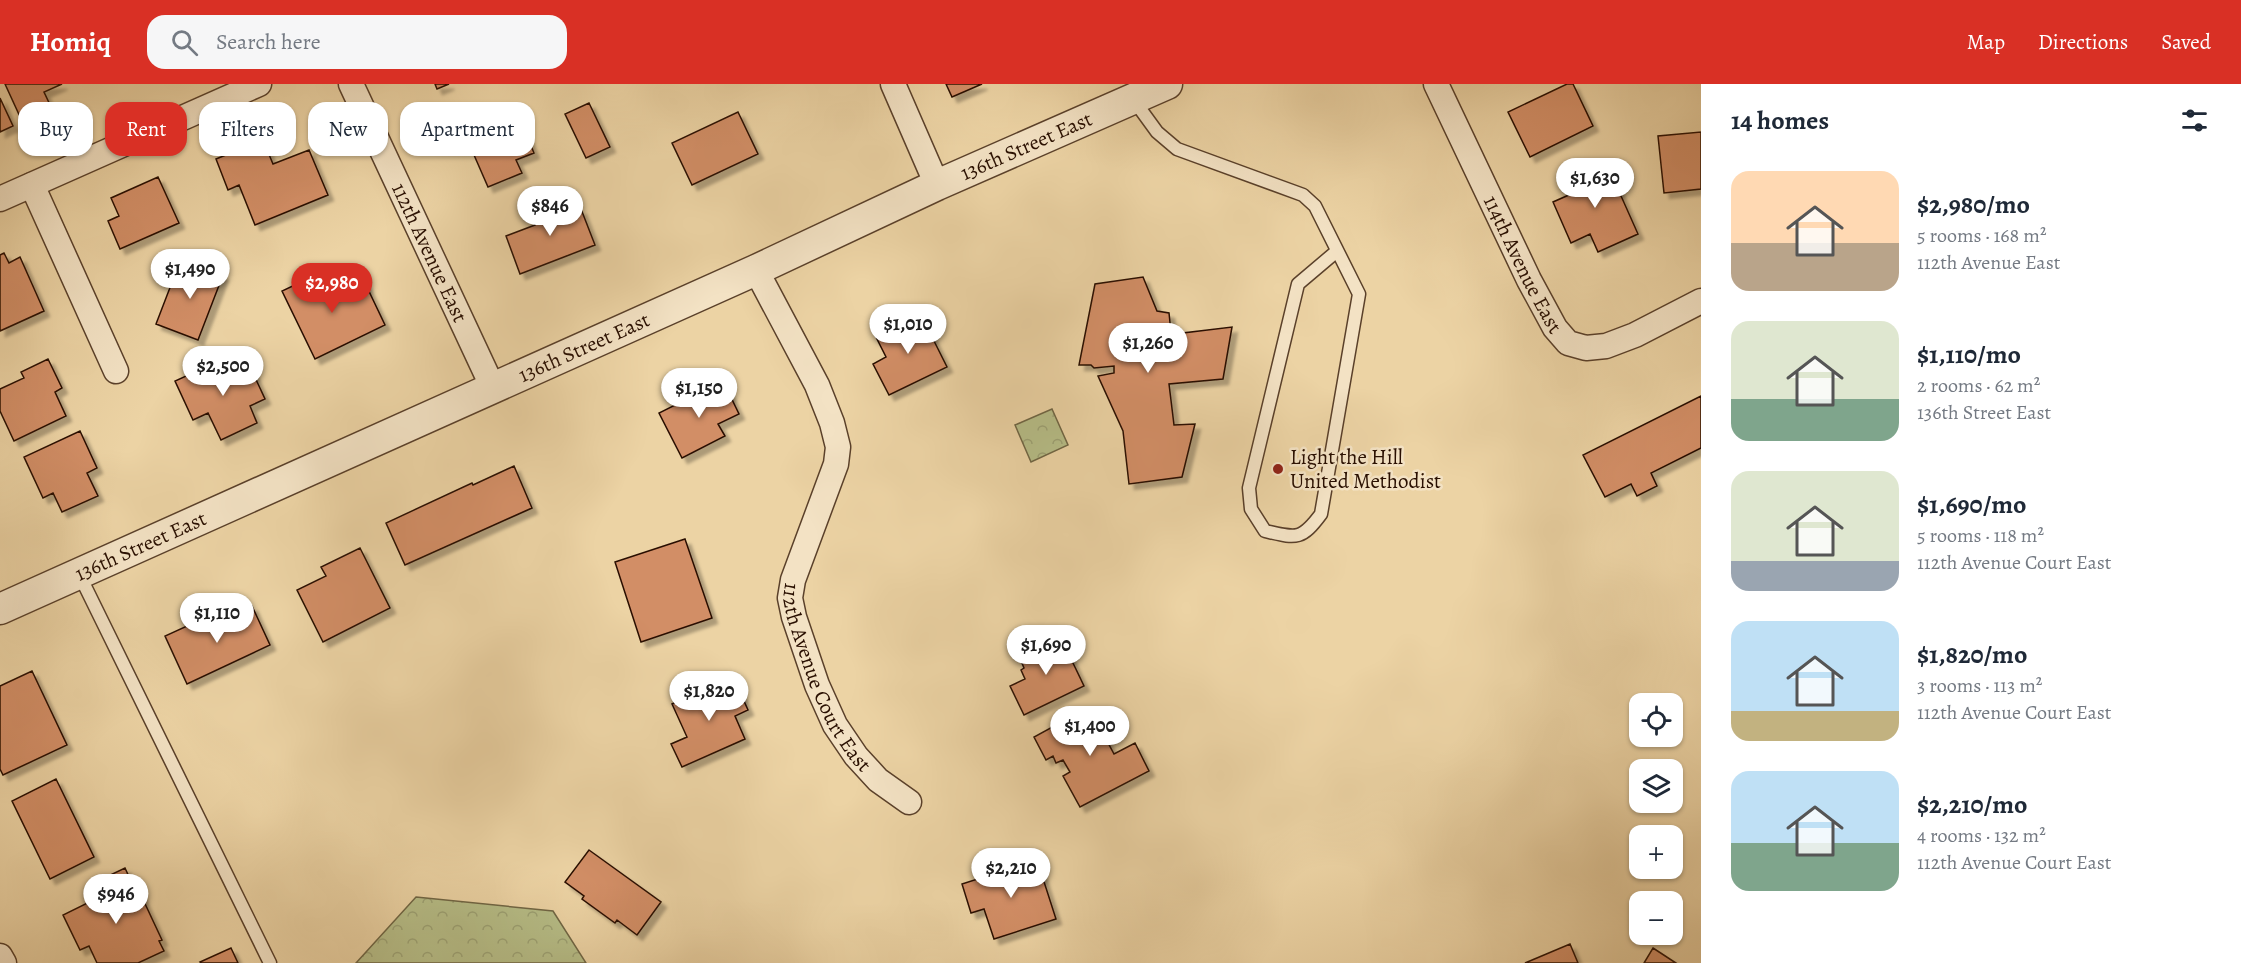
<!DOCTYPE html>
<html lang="en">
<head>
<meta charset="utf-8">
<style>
	body { margin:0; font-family:Alegreya,serif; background:#f6f6f7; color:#1f2937; height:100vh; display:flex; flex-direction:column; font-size:22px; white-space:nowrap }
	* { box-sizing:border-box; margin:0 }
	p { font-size:20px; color:#747a83 }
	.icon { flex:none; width:33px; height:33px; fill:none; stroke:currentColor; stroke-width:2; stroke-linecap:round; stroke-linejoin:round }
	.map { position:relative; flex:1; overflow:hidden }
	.details { display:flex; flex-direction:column; background:#fff; width:540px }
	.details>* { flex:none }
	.top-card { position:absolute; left:18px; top:18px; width:570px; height:54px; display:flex; gap:12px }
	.fabs { position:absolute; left:1629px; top:609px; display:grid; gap:12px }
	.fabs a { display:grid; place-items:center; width:54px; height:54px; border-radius:12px; background:#fff; box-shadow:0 2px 4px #0004; font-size:30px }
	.price { position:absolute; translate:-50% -51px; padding:0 14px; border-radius:21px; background:#fff; color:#222; font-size:20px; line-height:39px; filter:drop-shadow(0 2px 3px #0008) }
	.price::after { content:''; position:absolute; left:50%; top:36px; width:18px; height:14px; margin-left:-9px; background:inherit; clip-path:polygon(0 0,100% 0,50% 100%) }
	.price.active { background:#d93025; color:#fff }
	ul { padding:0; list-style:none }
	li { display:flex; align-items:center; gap:18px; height:150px; padding:0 30px }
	li span { display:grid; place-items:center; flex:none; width:168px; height:120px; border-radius:18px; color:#555 }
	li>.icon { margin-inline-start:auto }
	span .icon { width:72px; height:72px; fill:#fffc; stroke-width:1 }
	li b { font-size:26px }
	h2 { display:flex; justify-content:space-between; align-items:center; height:72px; padding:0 30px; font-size:26px }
	.tag { padding:0 21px; border-radius:18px; background:#fff; box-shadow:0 2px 4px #0004; font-size:21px; line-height:54px }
	.tag.active { background:#d93025; color:#fff }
	header { display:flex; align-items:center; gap:36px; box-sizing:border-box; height:84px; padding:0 30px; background:#d93025; color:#fff }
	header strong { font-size:28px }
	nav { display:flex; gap:33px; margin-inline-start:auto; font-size:21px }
	.search { width:420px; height:54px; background:#f6f6f7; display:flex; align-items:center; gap:15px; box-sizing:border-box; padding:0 21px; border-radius:18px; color:#747a83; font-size:22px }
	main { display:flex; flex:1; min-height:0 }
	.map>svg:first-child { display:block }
	.forest { fill:url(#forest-crowns); stroke:#706644; stroke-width:1.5 }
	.building { fill:#d28e66; stroke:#290f01; stroke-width:1.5; filter:url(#shadow) }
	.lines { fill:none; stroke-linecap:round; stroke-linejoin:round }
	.service-casing { stroke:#5a402a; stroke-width:15 }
	.minor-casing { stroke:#5a402a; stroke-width:27 }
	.tertiary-casing { stroke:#5a402a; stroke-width:33 }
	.service { stroke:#f3e2c4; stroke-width:12 }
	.minor { stroke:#f3e2c4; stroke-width:24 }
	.tertiary { stroke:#f3e2c4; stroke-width:30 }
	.poi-dot { fill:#8f2418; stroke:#f3e2c4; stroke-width:2 }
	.labels { text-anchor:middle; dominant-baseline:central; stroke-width:5; stroke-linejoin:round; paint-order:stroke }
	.street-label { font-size:21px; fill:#290f01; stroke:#f3e2c4 }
	.poi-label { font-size:21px; fill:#290f01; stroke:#f3e2c4; text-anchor:start }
</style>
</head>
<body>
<header>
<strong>Homiq</strong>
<div class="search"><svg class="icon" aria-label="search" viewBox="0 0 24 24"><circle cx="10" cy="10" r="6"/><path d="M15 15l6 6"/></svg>Search here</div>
<nav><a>Map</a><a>Directions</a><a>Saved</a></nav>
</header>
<main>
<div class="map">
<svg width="1701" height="879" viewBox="0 0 1701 879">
	<defs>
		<pattern id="forest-crowns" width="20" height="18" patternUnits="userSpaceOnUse" patternTransform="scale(1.5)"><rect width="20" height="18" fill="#b6bd87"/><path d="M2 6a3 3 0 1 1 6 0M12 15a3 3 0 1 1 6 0" fill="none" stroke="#9ca173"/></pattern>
		<filter id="shadow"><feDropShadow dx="5.5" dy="5.5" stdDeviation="1.5" flood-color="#0004"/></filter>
	</defs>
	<rect width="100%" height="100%" fill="#ecd3a4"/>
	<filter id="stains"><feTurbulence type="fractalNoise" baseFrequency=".00333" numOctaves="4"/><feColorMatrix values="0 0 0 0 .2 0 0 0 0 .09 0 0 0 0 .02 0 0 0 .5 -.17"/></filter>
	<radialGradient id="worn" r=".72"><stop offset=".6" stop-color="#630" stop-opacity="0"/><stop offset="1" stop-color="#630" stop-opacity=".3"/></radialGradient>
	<path class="forest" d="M1052,325l16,36 -37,17 -16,-37z
		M416,813l137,14 33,52h-230z"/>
	<path class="building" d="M5,0h57l-18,8 8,17 -30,12z
		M435,0h14l-12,5z
		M946,0h36l-30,13z
		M1567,0h6l20,42 -63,31 -22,-45z
		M0,14l13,28 -13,6z
		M589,19l21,44 -24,11 -21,-44z
		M738,28l20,42 -66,31 -20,-42z
		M519,33l15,36 -18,7 6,13 -34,14 -21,-48z
		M1701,48v57l-37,4 -6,-57z
		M263,56l10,24 36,-14 19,45 -73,30 -16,-40 -11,5 -12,-31z
		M1605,76l33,74 -40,18 -8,-18 -19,9 -18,-41 18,-8 -7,-15z
		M158,93l21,46 -59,26 -12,-28 11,-5 -8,-18z
		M563,116l6,14 12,-5 14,36 -75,29 -14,-38 29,-11 -5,-12z
		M4,169l5,10 11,-6 24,54 -44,20v-76z
		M181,175l42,16 -25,65 -42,-16z
		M322,188l12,25 31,-14 20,42 -70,34 -33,-68z
		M1143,193l14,34 12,2 3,29 12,-2 -1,-7 49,-6 -9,52 -54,5 5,41 21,-1 -13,53 -53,7 -6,-53 -25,-55 16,-3v-7l-20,2 -3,-3h-12l16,-81z
		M920,229l27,54 -58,28 -16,-31 13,-7 -11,-22z
		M246,274l19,41 -15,7 7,17 -36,17 -13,-27 -15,7 -18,-39 33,-15 4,8z
		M48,275l14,29 -7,4 11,24 -52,25 -14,-30v-22l24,-11 -3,-6z
		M723,297l16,33 -21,10 7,12 -43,22 -23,-45z
		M1701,312v52l-50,25 6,13 -20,10 -6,-12 -26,13 -22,-42z
		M80,347l17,37 -10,5 11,23 -36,16 -9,-19 -10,5 -19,-41z
		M514,382l18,42 -127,57 -19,-42 86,-40 1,2z
		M685,455l27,79 -71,24 -26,-80z
		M360,464l30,60 -67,34 -26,-52 29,-14 -5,-9z
		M252,522l18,39 -83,39 -22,-48 33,-15 4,9z
		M1060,552l24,50 -60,29 -14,-29 15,-7 -4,-9 3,-2 -5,-12z
		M32,587l35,74 -64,30 -3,-6v-83z
		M733,593l15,33 -13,6 10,23 -63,28 -11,-23 16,-7 -15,-33z
		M1089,623l25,47 21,-11 14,28 -69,36 -17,-31 7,-4 -7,-12 -7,3 -3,-7 -7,4 -12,-23z
		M56,695l38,78 -44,22 -38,-78z
		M589,766l72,52 -24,33 -20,-15 -2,3 -33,-24 2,-3 -19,-14z
		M1037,776l19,59 -62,20 -10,-30 -13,4 -9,-29z
		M125,784l11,24 3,-1 23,49 -3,1 5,10 -26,12h-41l-8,-17 -9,4 -17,-35 49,-24 -6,-14z
		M1570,860l8,19h-53z
		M231,864l7,15h-37l-1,-1z
		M1653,864l23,15h-32z"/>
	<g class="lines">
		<defs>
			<path id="service" d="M1133,15l24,33 20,17 126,46 12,11 44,88 -38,220c-20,27 -25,24 -56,17l-14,-22 -2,-21 49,-204 39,-33
				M79,490l191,389"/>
			<g id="minor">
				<path id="s1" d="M351,0l142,304"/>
				<path d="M893,0l44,101"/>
				<path id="s2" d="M1436,0l93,196 26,48 13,15 18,5 20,-2 29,-11 66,-34"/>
				<path d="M32,101l84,186"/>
				<path d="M0,115l259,-115"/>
				<path id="s3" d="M756,186l61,115 15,38 6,24 -2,17 -43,116 -3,18 4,19 23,68 18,40 21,31 22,24 31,22"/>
				<path d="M0,872l4,7"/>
			</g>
			<g id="tertiary">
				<path id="s4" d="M0,525l756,-339 181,-85 230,-101"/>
			</g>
		</defs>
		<use href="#service" class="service-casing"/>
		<use href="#minor" class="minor-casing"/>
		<use href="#tertiary" class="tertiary-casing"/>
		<use href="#service" class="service"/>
		<use href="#minor" class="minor"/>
		<use href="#tertiary" class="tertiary"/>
	</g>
	<circle class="poi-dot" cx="1278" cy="385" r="6"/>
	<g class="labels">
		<g class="street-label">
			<text stroke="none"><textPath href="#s4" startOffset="1126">136th Street East</textPath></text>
			<text stroke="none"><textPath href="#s1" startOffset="186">112th Avenue East</textPath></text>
			<text stroke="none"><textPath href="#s2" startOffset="200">114th Avenue East</textPath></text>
			<text stroke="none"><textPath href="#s4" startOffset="640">136th Street East</textPath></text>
			<text stroke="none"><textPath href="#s4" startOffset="154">136th Street East</textPath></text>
			<text stroke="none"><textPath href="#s3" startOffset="442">112th Avenue Court East</textPath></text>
		</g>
		<g class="poi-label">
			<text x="1290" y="373">Light the Hill<tspan x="1290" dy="24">United Methodist</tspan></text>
		</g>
	</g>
	<rect width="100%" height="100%" filter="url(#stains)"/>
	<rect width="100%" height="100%" fill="url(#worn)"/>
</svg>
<div class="fabs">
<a><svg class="icon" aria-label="locate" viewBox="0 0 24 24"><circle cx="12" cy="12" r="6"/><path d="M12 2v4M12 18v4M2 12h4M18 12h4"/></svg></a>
<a><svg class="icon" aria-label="layers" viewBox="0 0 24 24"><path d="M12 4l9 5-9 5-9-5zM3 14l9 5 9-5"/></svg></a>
<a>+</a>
<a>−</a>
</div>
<b class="price" style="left:1595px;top:125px">$1,630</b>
<b class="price" style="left:550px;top:153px">$846</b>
<b class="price" style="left:190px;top:216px">$1,490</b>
<b class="price active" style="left:332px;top:230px">$2,980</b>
<b class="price" style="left:908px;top:271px">$1,010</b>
<b class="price" style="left:1148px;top:290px">$1,260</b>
<b class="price" style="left:223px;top:313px">$2,500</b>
<b class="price" style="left:699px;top:335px">$1,150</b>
<b class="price" style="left:217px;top:560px">$1,110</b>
<b class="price" style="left:1046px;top:592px">$1,690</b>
<b class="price" style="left:709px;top:638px">$1,820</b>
<b class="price" style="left:1090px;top:673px">$1,400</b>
<b class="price" style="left:1011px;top:815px">$2,210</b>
<b class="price" style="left:116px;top:841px">$946</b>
<div class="top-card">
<a class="tag">Buy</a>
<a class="tag active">Rent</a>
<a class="tag">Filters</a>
<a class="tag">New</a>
<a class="tag">Apartment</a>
</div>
</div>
<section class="details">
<h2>14 homes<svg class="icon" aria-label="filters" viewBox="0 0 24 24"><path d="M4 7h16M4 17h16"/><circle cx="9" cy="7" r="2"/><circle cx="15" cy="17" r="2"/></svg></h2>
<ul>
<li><span style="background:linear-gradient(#ffd9b3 60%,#b9a48a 0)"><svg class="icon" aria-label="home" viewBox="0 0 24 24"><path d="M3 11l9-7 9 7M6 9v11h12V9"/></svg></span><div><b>$2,980/mo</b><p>5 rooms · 168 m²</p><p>112th Avenue East</p></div></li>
<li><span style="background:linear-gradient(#dfe7d0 65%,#7fa58c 0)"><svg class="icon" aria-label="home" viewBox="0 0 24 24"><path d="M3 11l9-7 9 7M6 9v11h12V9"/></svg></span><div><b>$1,110/mo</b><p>2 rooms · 62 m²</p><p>136th Street East</p></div></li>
<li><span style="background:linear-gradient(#dfe7d0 75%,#9aa5b1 0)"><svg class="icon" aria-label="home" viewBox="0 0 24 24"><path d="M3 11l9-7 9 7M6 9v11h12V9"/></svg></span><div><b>$1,690/mo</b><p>5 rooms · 118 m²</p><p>112th Avenue Court East</p></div></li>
<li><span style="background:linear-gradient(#bfe0f5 75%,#c2b280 0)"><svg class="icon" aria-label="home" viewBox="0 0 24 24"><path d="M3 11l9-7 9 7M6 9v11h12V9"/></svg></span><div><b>$1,820/mo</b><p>3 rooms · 113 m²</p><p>112th Avenue Court East</p></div></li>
<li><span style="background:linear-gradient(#bfe0f5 60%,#7fa58c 0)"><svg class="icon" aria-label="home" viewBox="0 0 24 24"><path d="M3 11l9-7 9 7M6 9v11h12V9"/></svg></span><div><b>$2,210/mo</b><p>4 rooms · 132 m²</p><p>112th Avenue Court East</p></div></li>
</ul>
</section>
</main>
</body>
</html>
